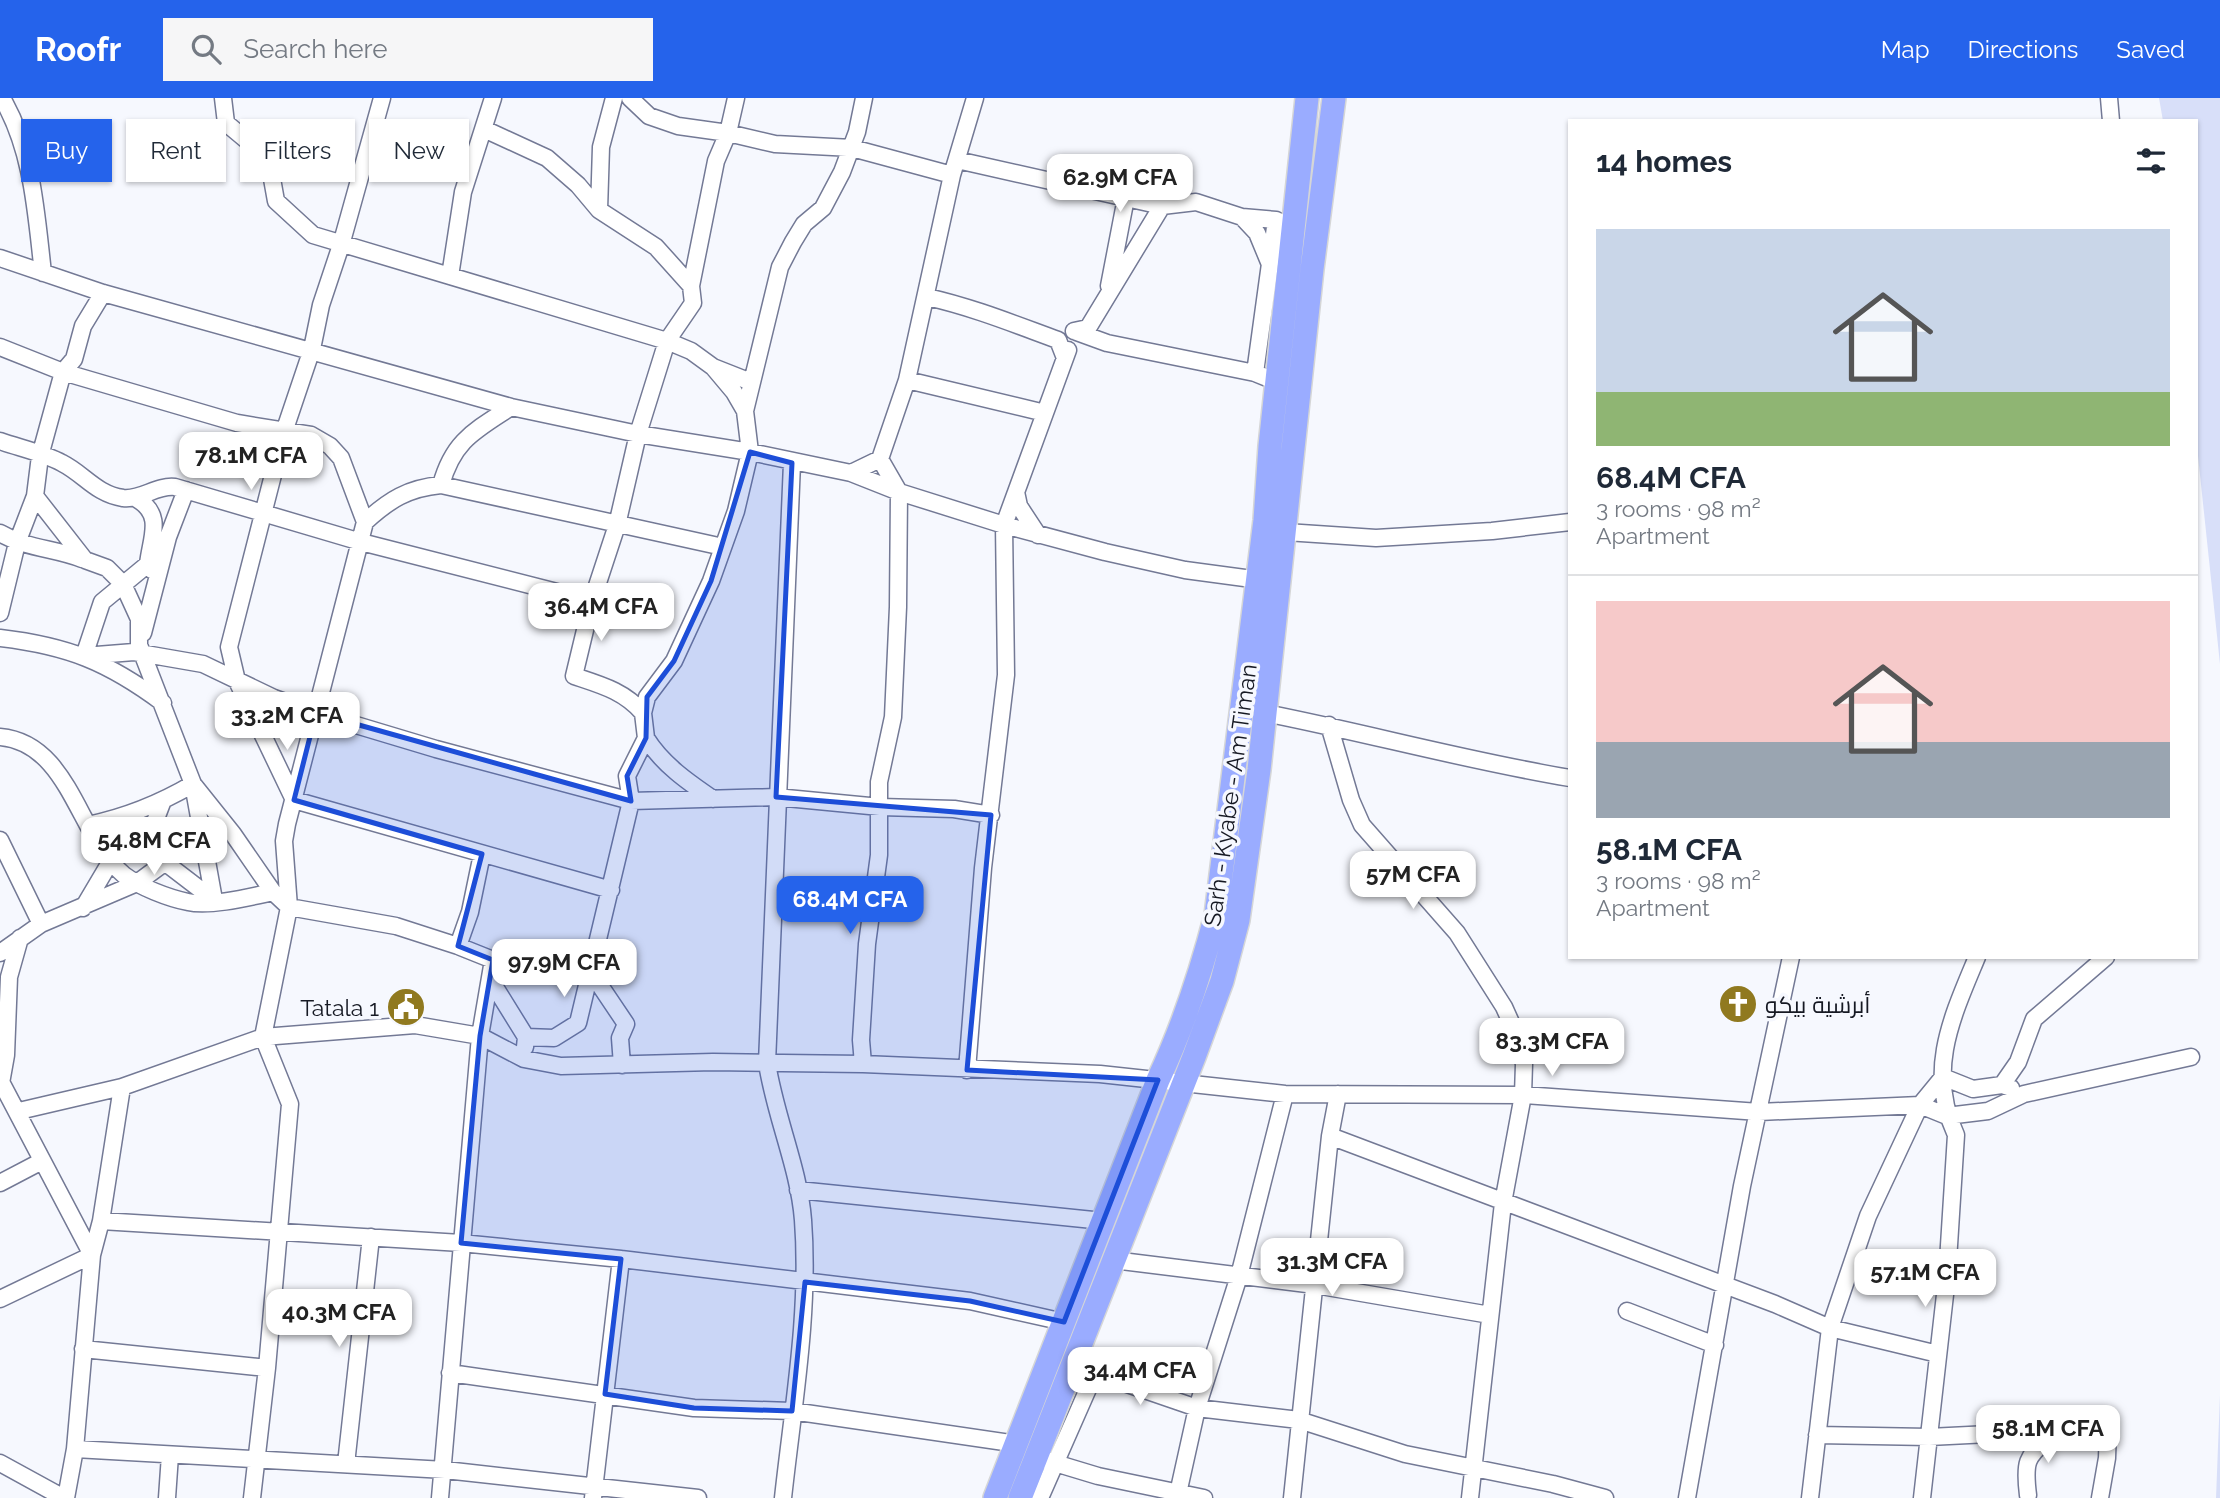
<!DOCTYPE html>
<html lang="en">
<head>
<meta charset="utf-8">
<style>
	body { margin:0; font-family:Raleway,Cairo,sans-serif; background:#f6f6f7; color:#1f2937; height:100vh; display:flex; flex-direction:column; font-size:26px; white-space:nowrap }
	* { box-sizing:border-box; margin:0 }
	p { font-size:23px; color:#747a83 }
	.icon { flex:none; width:38px; height:38px; fill:none; stroke:currentColor; stroke-width:2; stroke-linecap:round; stroke-linejoin:round }
	.map { position:relative; flex:1; overflow:hidden }
	.sheet { position:absolute; left:1568px; top:21px; width:630px; height:840px; display:flex; flex-direction:column; background:#fff; border-radius:0px; box-shadow:0 2px 5px #0004 }
	.sheet>* { flex:none }
	.hud { position:absolute; left:21px; top:21px; width:665px; height:63px; display:flex; gap:14px }
	.price { position:absolute; translate:-50% -60px; padding:0 16px; border-radius:14px; background:#fff; color:#222; font-size:23px; line-height:46px; filter:drop-shadow(0 2px 4px #0008) }
	.price::after { content:''; position:absolute; left:50%; top:42px; width:21px; height:16px; margin-left:-10px; background:inherit; clip-path:polygon(0 0,100% 0,50% 100%) }
	.price.on { background:#2563eb; color:#fff }
	ul { padding:0; list-style:none }
	li { display:grid; align-content:center; gap:14px; height:371px; padding:0 28px }
	li+li { border-top:2px solid #e0e1e3 }
	li span { display:grid; place-items:center; height:217px; border-radius:0px; color:#555 }
	li>.icon { margin-inline-start:auto }
	span .icon { width:126px; height:126px; fill:#fffc; stroke-width:1 }
	li b { font-size:30px }
	h2 { display:flex; justify-content:space-between; align-items:center; height:84px; padding:0 28px; font-size:30px }
	.tag { padding:0 24px; border-radius:0px; background:#fff; box-shadow:0 2px 5px #0004; font-size:24px; line-height:63px }
	.tag.on { background:#2563eb; color:#fff }
	header { display:flex; align-items:center; gap:42px; box-sizing:border-box; height:98px; padding:0 35px; background:#2563eb; color:#fff }
	header strong { font-size:33px }
	nav { display:flex; gap:38px; margin-inline-start:auto; font-size:24px }
	.search { width:490px; height:63px; background:#f6f6f7; display:flex; align-items:center; gap:18px; box-sizing:border-box; padding:0 24px; border-radius:0px; color:#747a83; font-size:26px }
	.map>svg:first-child { display:block }
	.green { fill:#d8dff9 }
	.lines { fill:none; stroke-linecap:round; stroke-linejoin:round }
	.minor-casing { stroke:#737995; stroke-width:19 }
	.highway-casing { stroke:#d5d6d7; stroke-width:26 }
	.minor { stroke:#fff; stroke-width:16 }
	.highway { stroke:#9aacff; stroke-width:23 }
	.marked { fill:#1d4ed8; fill-opacity:0.2; stroke:#1d4ed8; stroke-width:5; stroke-linejoin:round }
	.labels { text-anchor:middle; dominant-baseline:central; stroke-width:7; stroke-linejoin:round; paint-order:stroke }
	.street-label { font-size:23px; fill:#161923; stroke:#f6f8fe }
	.poi-label { font-size:23px; fill:#161923; stroke:#f6f8fe; text-anchor:start }
</style>
</head>
<body>
<header>
<strong>Roofr</strong>
<div class="search"><svg class="icon" aria-label="search" viewBox="0 0 24 24"><circle cx="10" cy="10" r="6"/><path d="M15 15l6 6"/></svg>Search here</div>
<nav><a>Map</a><a>Directions</a><a>Saved</a></nav>
</header>
<div class="map">
<svg width="2220" height="1400" viewBox="0 0 2220 1400">
	<rect width="100%" height="100%" fill="#f6f8fe"/>
	<path class="green" d="M2159,0h61v566l-24,-227v-316h-33z
		M2220,1297v103h-4z"/>
	<g class="lines">
		<defs>
			<path id="minor" d="M2,0c31,53 34,115 41,175
				M223,0l3,25 36,30 7,9 7,39 37,34 354,106 24,10 22,16 38,15
				M382,0l-41,147 -20,60 -9,44 -28,83 -55,215 8,34 57,119 317,90
				M630,0l19,18 29,10 50,7 47,11 77,4 100,27
				M2109,0l2,23
				M484,31l63,29 31,27 21,25 57,37 35,39
				M957,62l205,46 34,-4 46,15 34,3 18,9
				M599,112l2,-63 13,-49
				M1242,119l15,16 12,29
				M0,160l103,35 408,114 127,27 112,18 101,21 48,19 105,33 101,27 80,18 82,11
				M450,178l13,-84 30,-94
				M1109,188l16,-83 -5,-8
				M927,199c45,10 87,27 131,43l7,18
				M1074,233l33,12 148,30 22,9
				M1074,233l14,-3 74,-122
				M0,249l63,25 174,51 74,12 19,11 11,12 24,64
				M713,269l21,25 11,19
				M1255,275l21,-153
				M907,282l138,33 -41,112 2,150 -23,193 -16,202
				M1045,315l23,-63
				M0,343c20,7 44,12 62,22 22,11 34,31 61,35 19,2 33,-13 52,-11l186,55 231,59
				M851,375l29,-14 27,-79 45,-205 23,-77
				M441,387c12,-44 33,-54 70,-78
				M1016,394l3,14 19,29
				M35,398l50,64 22,8 16,16 16,35v26l54,139 40,50 40,58 16,15 -26,130 27,67 -23,264 -15,130
				M137,401c27,16 14,38 11,65l4,6
				M1286,434l90,6 116,-7 78,-9
				M0,435c27,16 54,15 82,26
				M148,466l-46,38 -18,54 50,-4 69,12 71,34 42,15 120,36 195,52 145,-4 104,10 74,2 37,6
				M0,515l17,-70 18,-47 5,-40 23,-84 11,-13 9,-33 20,-33
				M143,535l25,-96 18,-47
				M0,540c68,8 108,24 163,65
				M643,615c-19,-22 -42,-28 -69,-37l18,-75 25,-76 21,-91 29,-93 26,-38 -2,-17 25,-125 12,-28 8,-35
				M1265,615c102,20 202,48 305,65
				M1329,627l22,75 11,25 95,108 47,74 13,29 7,28 -1,31 -20,108 -33,295
				M0,639c70,6 78,100 124,138 16,12 44,23 64,27 22,5 62,-5 85,-10
				M646,640c16,26 42,44 67,61
				M88,727c39,-8 71,-21 105,-41l21,116
				M138,730l29,36 47,36
				M0,742l41,84
				M482,756l-12,58 -12,34 35,14 96,9
				M83,810l29,-49 42,-35 8,-21
				M458,848l-62,-20 -107,-19 -5,-66 3,-17 78,-302c24,-22 43,-34 76,-37l282,62
				M0,855l41,-29 96,-41 84,-62
				M589,871l37,55 -6,14 2,27
				M490,881l36,58 -1,10
				M526,939l28,1 24,-15 53,-222 -4,-25 19,-38 -3,-25 4,-16 27,-36 37,-80 25,-70 14,-59 -5,-41 35,-144 13,-25 11,-18 19,-16 19,-36 15,-40 7,-34
				M863,966l-2,-24 6,-96 12,-89v-73l14,-65 5,-110 1,-115 -19,-33
				M1943,979l30,12 29,-4 9,3
				M0,982l92,175 -92,44
				M1,985l5,-28 3,-78 11,-39
				M2002,987l16,-23 16,-43 72,-62
				M19,1013l103,-24 141,-50 152,-12 65,11 44,23 37,7 152,-4 150,2 237,10 185,20 238,1 236,17 161,-7 27,11 41,-5 36,-17 167,-37
				M1330,1038l445,168 55,24 108,26
				M0,1085l42,-22
				M798,1092l305,31
				M101,1123l360,22 160,16 349,42 94,21
				M1113,1162l202,25 175,30
				M1627,1213l88,34
				M83,1251l184,19
				M450,1275l244,35 98,3 226,33
				M1817,1337l112,2 179,-9 -1,30 -7,40
				M75,1351l370,21 253,28
				M1045,1362l53,16 106,22
				M0,1365l64,35
				M346,1366l25,-227
				M2028,1397c-5,-40 1,-38 28,-65
				M66,1400l9,-49 17,-194 9,-34 21,-134
				M167,1400l3,-43
				M440,1400l40,-462 13,-76
				M593,1400l28,-239
				M783,1400c10,-92 27,-186 20,-278 -4,-52 -28,-104 -36,-157l25,-600
				M1040,1400l55,-125 102,35 102,12 106,34 148,30 52,14
				M1177,1400l20,-90 42,-132 46,-182
				M1292,1400l38,-362 8,-42
				M1687,1400l55,-312 49,-229
				M1810,1400l20,-170 38,-112 52,-111 23,-28
				M1922,1400l25,-221 9,-142c-30,-64 -4,-118 21,-178"/>
			<path id="highway" d="M995,1400l163,-418c25,-53 43,-108 58,-165l49,-395 5,-74 37,-348
				M1020,1400l174,-441 28,-76 16,-61 21,-150 53,-501 22,-171"/>
		</defs>
		<use href="#minor" class="minor-casing"/>
		<use href="#highway" class="highway-casing"/>
		<use href="#minor" class="minor"/>
		<use href="#highway" class="highway"/>
	</g>
	<path class="marked" d="M750,354l42,11 -16,334 215,18 -24,255 191,10 -94,242 -94,-21 -165,-19 -13,129 -98,-3 -89,-14 16,-135 -160,-16 19,-207 13,-76 -35,-14 24,-92 -188,-54 22,-87 315,88 -4,-25 19,-38 1,-41 27,-36 37,-80z"/>
	<defs>
		<symbol id="church-disc" viewBox="-11 -11 22 22"><circle r="9.5" fill="#90791f" stroke="#f6f8fe"/><path d="M-1.2-6h2.4v3.5h3.3v2.4h-3.3V6h-2.4V-.1h-3.3v-2.4h3.3Z" fill="#fff"/></symbol>
		<symbol id="civic-disc" viewBox="-11 -11 22 22"><circle r="9.5" fill="#90791f" stroke="#f6f8fe"/><path d="M-.6-6.5H3V-4.5H.6V-3L4-1V1h2V6H-6V1h2V-1L-.6-3ZM-1.2 2.5V6h2.4V2.5Z" fill="#fff"/></symbol>
	</defs>
	<g fill-rule="evenodd">
		<use href="#church-disc" x="1716" y="884" width="44" height="44"/>
		<use href="#civic-disc" x="384" y="887" width="44" height="44"/>
	</g>
	<g class="labels">
		<g class="street-label">
			<text transform="translate(1230 697) rotate(-82)">Sarh - Kyabe - Am Timan</text>
		</g>
		<g class="poi-label">
			<text x="1765" y="906">أبرشية بيكو</text>
			<text x="379" y="909" text-anchor="end">Tatala 1</text>
		</g>
	</g>
</svg>
<b class="price" style="left:1120px;top:116px">62.9M CFA</b>
<b class="price" style="left:251px;top:394px">78.1M CFA</b>
<b class="price" style="left:601px;top:545px">36.4M CFA</b>
<b class="price" style="left:287px;top:654px">33.2M CFA</b>
<b class="price" style="left:154px;top:779px">54.8M CFA</b>
<b class="price" style="left:1413px;top:813px">57M CFA</b>
<b class="price on" style="left:850px;top:838px">68.4M CFA</b>
<b class="price" style="left:564px;top:901px">97.9M CFA</b>
<b class="price" style="left:1552px;top:980px">83.3M CFA</b>
<b class="price" style="left:1332px;top:1200px">31.3M CFA</b>
<b class="price" style="left:1925px;top:1211px">57.1M CFA</b>
<b class="price" style="left:339px;top:1251px">40.3M CFA</b>
<b class="price" style="left:1140px;top:1309px">34.4M CFA</b>
<b class="price" style="left:2048px;top:1367px">58.1M CFA</b>
<div class="hud">
<a class="tag on">Buy</a>
<a class="tag">Rent</a>
<a class="tag">Filters</a>
<a class="tag">New</a>
</div>
<section class="sheet">
<h2>14 homes<svg class="icon" aria-label="filters" viewBox="0 0 24 24"><path d="M4 7h16M4 17h16"/><circle cx="9" cy="7" r="2"/><circle cx="15" cy="17" r="2"/></svg></h2>
<ul>
<li><span style="background:linear-gradient(#c9d6e8 75%,#8fb573 0)"><svg class="icon" aria-label="home" viewBox="0 0 24 24"><path d="M3 11l9-7 9 7M6 9v11h12V9"/></svg></span><div><b>68.4M CFA</b><p>3 rooms · 98 m²</p><p>Apartment</p></div></li>
<li><span style="background:linear-gradient(#f6c9c9 65%,#9aa5b1 0)"><svg class="icon" aria-label="home" viewBox="0 0 24 24"><path d="M3 11l9-7 9 7M6 9v11h12V9"/></svg></span><div><b>58.1M CFA</b><p>3 rooms · 98 m²</p><p>Apartment</p></div></li>
</ul>
</section>
</div>
</body>
</html>
